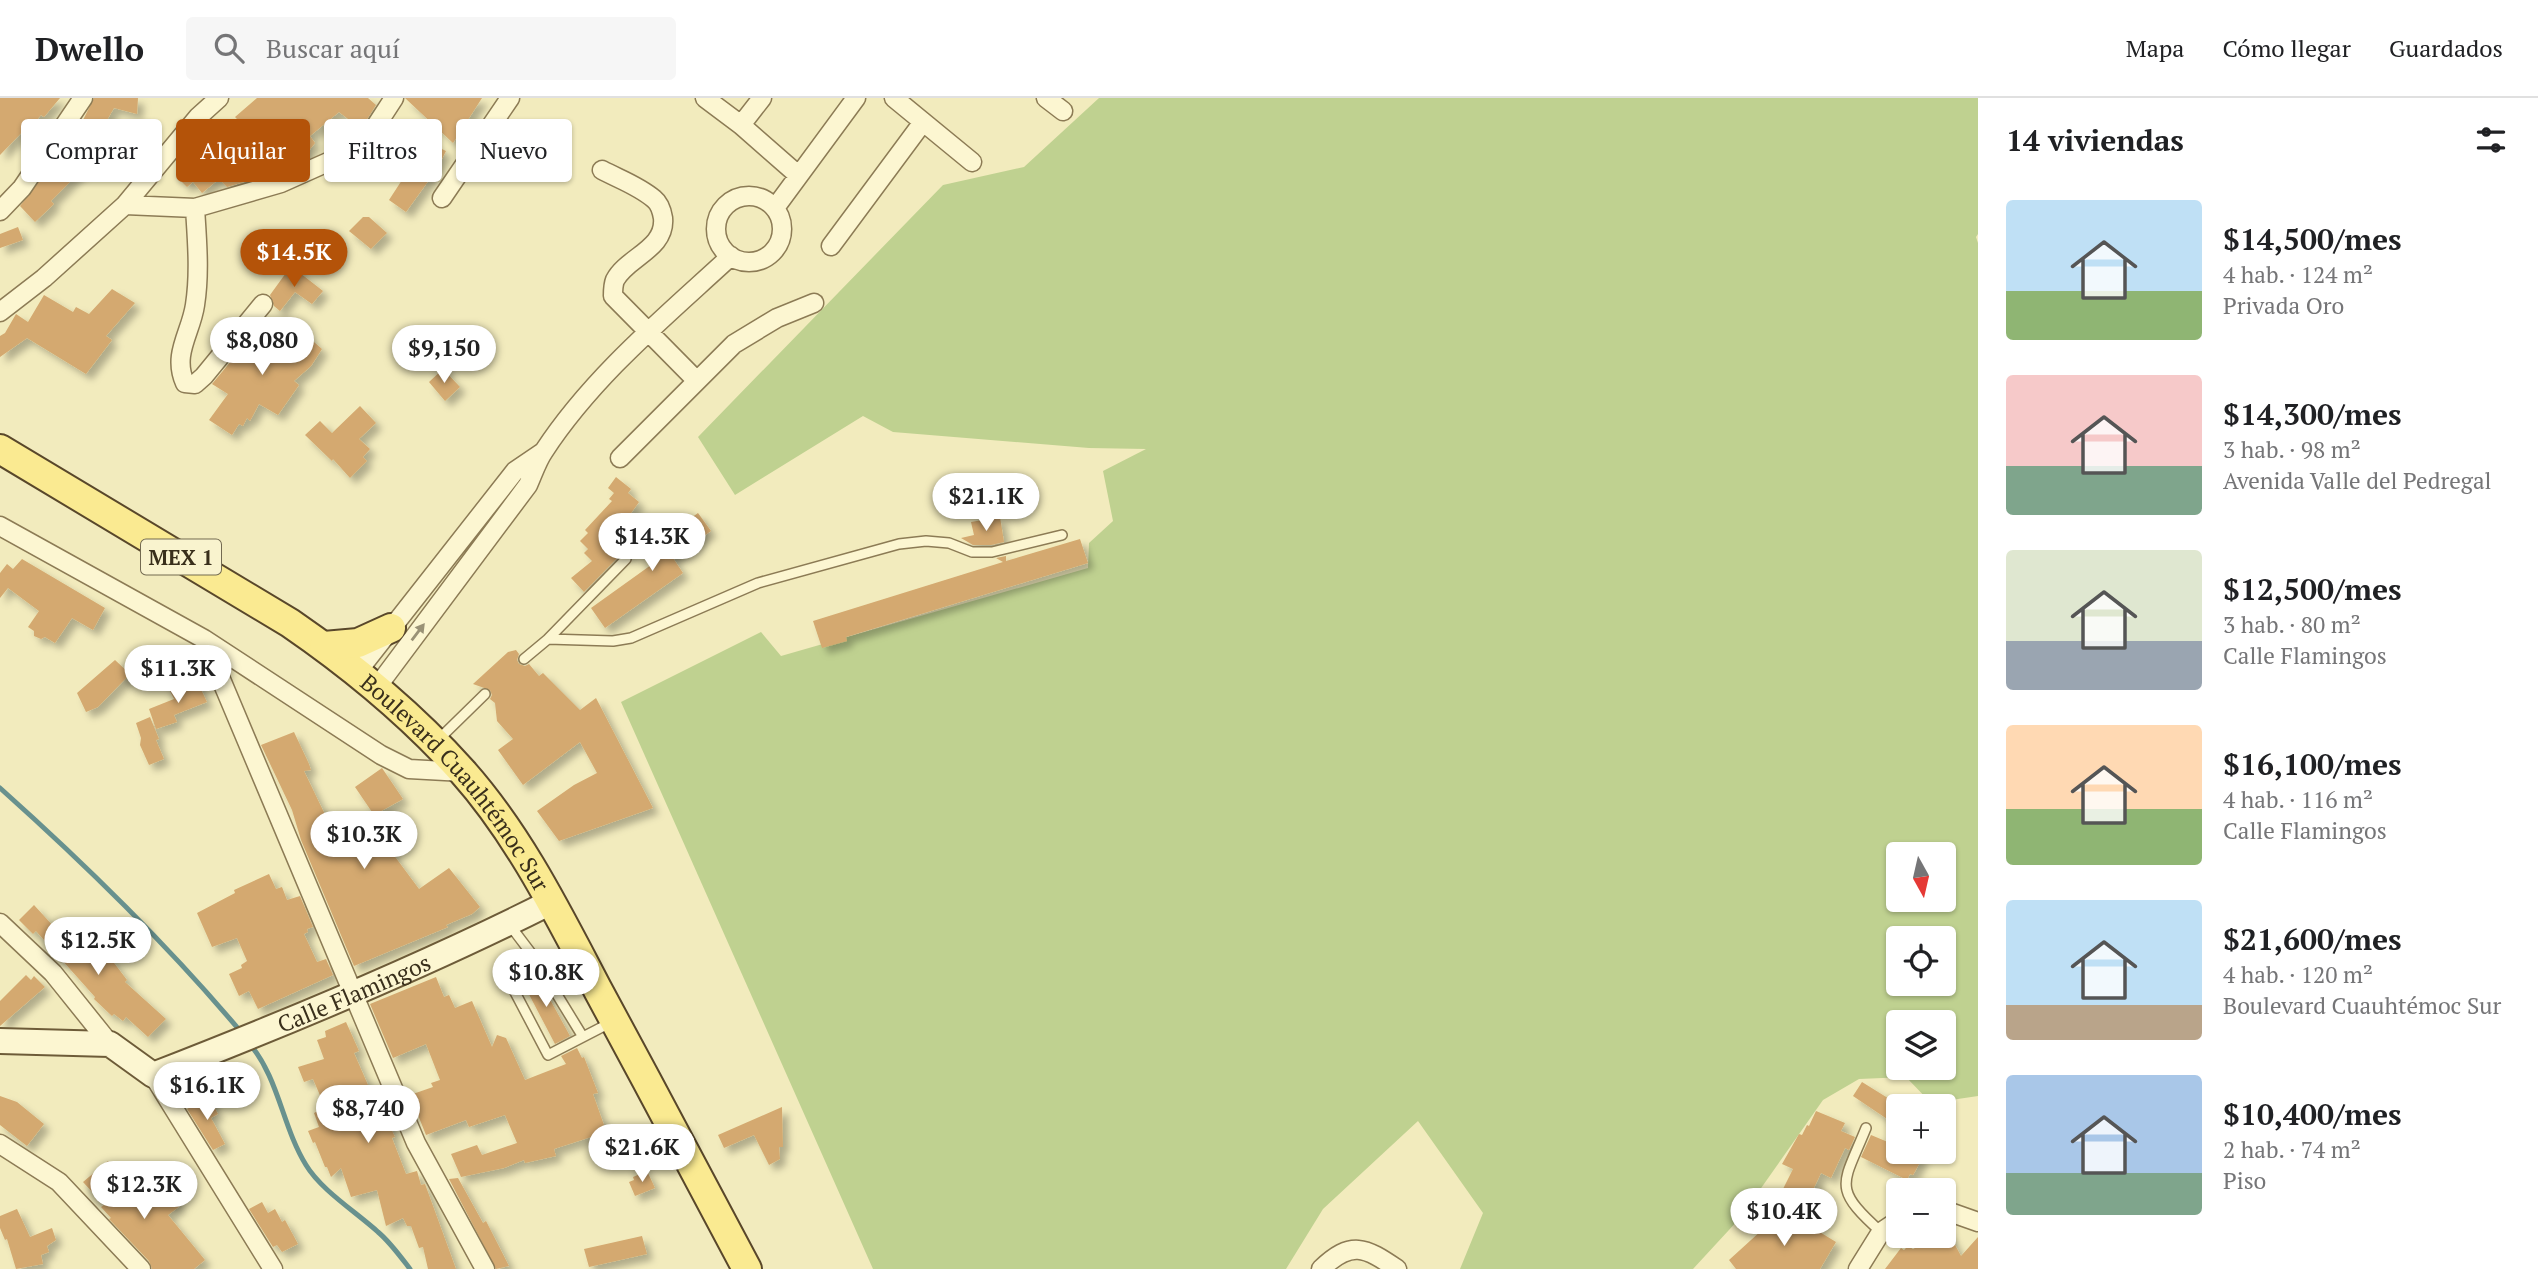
<!DOCTYPE html>
<html lang="es">
<head>
<meta charset="utf-8">
<style>
	body { margin:0; font-family:"PT Serif",serif; background:#f6f6f6; color:#202124; height:100vh; display:flex; flex-direction:column; font-size:26px; white-space:nowrap }
	* { box-sizing:border-box; margin:0 }
	p { font-size:23px; color:#757577 }
	.icon { flex:none; width:38px; height:38px; fill:none; stroke:currentColor; stroke-width:2; stroke-linecap:round; stroke-linejoin:round }
	.map { position:relative; flex:1; overflow:hidden }
	.drawer { display:flex; flex-direction:column; background:#fff; width:560px }
	.drawer>* { flex:none }
	.top-card { position:absolute; left:21px; top:21px; width:665px; height:63px; display:flex; gap:14px }
	.needle { width:46px; rotate:172deg }
	.tools { position:absolute; left:1886px; top:744px; display:grid; gap:14px }
	.tools a { display:grid; place-items:center; width:70px; height:70px; border-radius:7px; background:#fff; box-shadow:0 2px 5px #0004; font-size:35px }
	.price { position:absolute; translate:-50% -60px; padding:0 16px; border-radius:24px; background:#fff; color:#222; font-size:23px; line-height:46px; filter:drop-shadow(0 2px 4px #0008) }
	.price::after { content:''; position:absolute; left:50%; top:42px; width:21px; height:16px; margin-left:-10px; background:inherit; clip-path:polygon(0 0,100% 0,50% 100%) }
	.price.current { background:#b45309; color:#fff }
	ul { padding:0; list-style:none }
	li { display:flex; align-items:center; gap:21px; height:175px; padding:0 28px }
	li span { display:grid; place-items:center; flex:none; width:196px; height:140px; border-radius:7px; color:#555 }
	li>.icon { margin-inline-start:auto }
	span .icon { width:84px; height:84px; fill:#fffc; stroke-width:1 }
	li b { font-size:30px }
	h2 { display:flex; justify-content:space-between; align-items:center; height:84px; padding:0 28px; font-size:30px }
	.tag { padding:0 24px; border-radius:7px; background:#fff; box-shadow:0 2px 5px #0004; font-size:24px; line-height:63px }
	.tag.current { background:#b45309; color:#fff }
	header { display:flex; align-items:center; gap:42px; box-sizing:border-box; height:98px; padding:0 35px; background:#fff; border-bottom:2px solid #e0e0e0 }
	header strong { font-size:33px }
	nav { display:flex; gap:38px; margin-inline-start:auto; font-size:24px }
	.search { width:490px; height:63px; background:#f6f6f6; display:flex; align-items:center; gap:18px; box-sizing:border-box; padding:0 24px; border-radius:7px; color:#757577; font-size:26px }
	main { display:flex; flex:1; min-height:0 }
	.map>svg:first-child { display:block }
	.green { fill:#bfd190; fill-rule:evenodd }
	.lines { fill:none; stroke-linecap:round; stroke-linejoin:round }
	.stream { stroke:#68918e; stroke-width:5 }
	.building { fill:#d4a96f; filter:url(#shadow) }
	.lane-casing { stroke:#8c7b55; stroke-width:12 }
	.street-casing { stroke:#8c7b55; stroke-width:21 }
	.secondary-casing { stroke:#6d5b38; stroke-width:28 }
	.primary-casing { stroke:#59472a; stroke-width:32 }
	.lane { stroke:#fcf6d1; stroke-width:9 }
	.street { stroke:#fcf6d1; stroke-width:18 }
	.secondary { stroke:#fcf6d1; stroke-width:24 }
	.primary { stroke:#faea91; stroke-width:28 }
	.oneway { fill:#9a9276 }
	.labels { text-anchor:middle; dominant-baseline:central; stroke-width:7; stroke-linejoin:round; paint-order:stroke }
	.shield { fill:#f9f3ce; stroke:#736a51; stroke-width:2 }
	.shield-label { font-size:21px; font-weight:bold; fill:#392f1b }
	.street-label { font-size:23px; fill:#392f1b; stroke:#f9f3ce }
</style>
</head>
<body>
<header>
<strong>Dwello</strong>
<div class="search"><svg class="icon" aria-label="search" viewBox="0 0 24 24"><circle cx="10" cy="10" r="6"/><path d="M15 15l6 6"/></svg>Buscar aquí</div>
<nav><a>Mapa</a><a>Cómo llegar</a><a>Guardados</a></nav>
</header>
<main>
<div class="map">
<svg width="1978" height="1171" viewBox="0 0 1978 1171">
	<defs>
		<filter id="shadow"><feDropShadow dx="6" dy="6" stdDeviation="3.5" flood-color="#0004"/></filter>
	</defs>
	<rect width="100%" height="100%" fill="#f2ebbd"/>
	<path class="green" d="M1099,0h879v136l-2,3 2,6v853l-47,7 -25,-26 -47,2 -36,21 -83,118 -47,51h-233l23,-56 -65,-92 -95,88 -37,60h-413l-252,-567 140,-70 20,24 307,-88 1,-25 24,-22 -10,-50 43,-22 -57,-1 -196,-16 -30,-16 -128,79 -37,-58 245,-252 81,-18zM1899,756h45v46h-45zM1899,840h45v46h-45zM1899,924h45v46h-45z"/>
	<g class="lines">
		<path class="stream" d="M0,690c85,76 168,157 241,244
			M249,945c30,35 33,83 57,122 15,25 50,47 72,67 12,10 22,24 32,37"/>
	</g>
	<path class="building" d="M0,0h60l-16,19 -3,-2 -11,13 -2,-2 -28,29z
		M94,0h44l-1,16 -23,-6 -35,60 3,2 -31,31 3,3 -19,18 -15,-16 29,-38 3,3 25,-39z
		M257,0h111l8,7 -15,24 -22,-17 -29,24 5,7 -11,14 2,2 -29,13 -50,15 -8,-8 -17,14 -9,-11 -6,5 -11,-11 17,-15 1,2 5,-4 10,12 31,-10 -3,3 2,1 22,-14 -7,-8 3,-3 -22,-23z
		M405,0h77l-29,45z
		M387,31l8,6 6,-6 45,22 -9,18 -31,43 -17,-12 13,-20 -4,-5 10,-6 -32,-23z
		M363,119h6l18,16 -16,16 -22,-18z
		M18,129l5,13 -23,8v-14z
		M291,168l32,25 -11,13 -17,-12 -15,19 -6,-5 -4,-11z
		M112,191l23,14 -29,33 6,4 -26,34 -59,-36 -27,19v-21l5,-3 11,-19 12,8 16,-27 29,17 3,-5 13,7z
		M278,228l20,20 9,-10 15,13 -11,17 -17,15 5,4 -21,30 -19,-11 -9,17 -3,-3 -4,8 -4,-2 -7,11 -23,-15 19,-26 -16,-10 44,-53 10,8z
		M443,271l17,18 -15,14 -16,-19z
		M360,308l16,17 -17,16 11,10 -7,8 4,4 -17,17 -17,-19 -1,2 -27,-26 15,-14 12,12z
		M616,379l15,12 -3,4 11,9 -15,21 17,16 -13,13 -7,2 -37,38 -13,-14 21,-17 -8,-8 4,-4 -8,-8 8,-8 -3,-3 27,-29 -3,-2 5,-6 -6,-5z
		M698,415l13,18 -38,27 10,15 -78,55 -14,-20 74,-53 -9,-12z
		M1000,419l4,25 -13,3h-18l-12,-7 13,-3 -3,-13z
		M1080,441l8,24 -242,74 1,4 -25,7 -9,-27 190,-59 -7,-4 10,-2v5z
		M22,461l83,49 -12,22 -21,-12 -17,25 -10,-6 -4,2 -7,-3v-5l-6,-4 11,-16 -31,-23 -8,10v-25l7,-9 6,5z
		M516,552l3,4 -2,6 2,4 6,2 4,-2 10,12 4,-3 37,37 16,-12 57,110 -94,33 -22,-30 37,-26 23,-12 -17,-31 -57,43 -25,-35 15,-11 -16,-18 -2,-18 -5,-4 2,-4 -2,-5 -17,-6 35,-32z
		M115,562l15,14 -32,33 -12,5 -9,-19z
		M197,583l10,21 -33,13 3,7 -21,7 -7,-20 25,-10 -4,-8z
		M150,619l9,22 -3,1 8,19 -15,6 -9,-20 1,-7 -5,-15z
		M294,634l15,32 2,6 -7,1 27,56 3,3 12,-6 3,5 18,-10 52,70 30,-21 31,39 -8,7 -26,11 2,2 -94,39 -53,-126 -9,-30 -31,-65z
		M382,670l21,31 -29,16 -19,-28z
		M269,776l7,15 6,-2 5,13 13,-4 13,31 -6,2 1,3 -4,2 13,28 9,-3 7,16 -75,34 -9,-18 -10,5 -10,-22 13,-6 -1,-3 6,-4 -10,-23 -25,9 -15,-34 38,-20 -1,-3z
		M34,807l53,58 13,-9 3,5 5,-4 19,25 -2,2 41,37 -18,18 -22,-20 -3,4 -9,-7 -2,2 -18,-17 1,-2 -59,-66 -3,3 -14,-14z
		M536,876l34,62 -15,8 -33,-63z
		M26,877l5,5 3,-4 11,11 -45,39v-25z
		M436,879l8,20 5,-2 6,13 17,-7 20,46 5,-12 9,3 19,42 41,-16 -5,-8 16,-8 5,10 2,-1 14,36 -5,1 17,48 -16,5 -3,-10 -37,12 2,7 -31,7 -1,-3 -20,8 -43,9 -10,-23 26,-9 5,10 35,-12 -12,-28 -36,12 -3,-7 -40,15 -16,-40 23,-8 -2,-4 9,-3 -14,-36 -33,14 -23,-54z
		M346,924l13,29 -5,2 28,64 3,-1 10,21 -3,1 14,36 11,-3 4,14 4,-1 31,85h-28l-5,-22 -4,1 -8,-22h-4l-4,-8 -17,8 -9,-36 -26,7 -10,-29 -10,9 -4,-10h-2l-10,-25 -2,1 -5,-12 11,-4 -5,-14 11,-6 -12,-28 -9,3 -6,-15 26,-8 -7,-19 9,-3 -1,-6z
		M1862,984l37,23v22l-46,-31z
		M0,998l17,6 27,22 -17,22 -27,-21z
		M209,999l9,17 -7,4 14,26 -12,6 -26,-41z
		M782,1009l1,40h-4l1,12 -11,6 -15,-30 -30,13 -6,-13z
		M1816,1013l29,12 -4,8 14,6 -6,13 -4,-2 -14,30 -10,-5 -10,21 -7,-1 -3,6 -19,-8 11,-22 -11,-5 17,-30 3,1 5,-10 2,1z
		M1871,1037l24,10 -4,7h19l13,5 -10,18 -3,-1 -3,6 -46,-23z
		M108,1063l31,34 3,-6 17,9 13,-6 8,14 -12,9 37,45 -11,9h-42l-3,-8 -40,-42 2,-1 -10,-11 3,-2 -21,-23z
		M647,1073l8,17 -20,8 -6,-14 5,-2 -1,-3z
		M458,1080l25,45 3,-2 23,45 -13,3 -47,-90z
		M262,1104l6,11 7,-4 7,13 3,-2 13,24 -16,8 -5,-7 -4,2 -24,-38z
		M17,1111l13,28 22,-9 4,12 -9,6 2,6 -8,3 2,9 -27,5 -9,-30 -2,1 -5,-12v-12z
		M1776,1115l35,19 2,-4 23,14 -16,27h-84l-7,-9 33,-30 2,2z
		M1947,1132l14,26 17,-19v32h-93l16,-21 3,2 4,-4 5,3 25,-13h6v-4z
		M642,1138l5,18 -58,13 -5,-18z"/>
	<g class="lines">
		<defs>
			<path id="lane" d="M548,541l78,-80
				M524,561l24,-20 65,2 18,-3 127,-55 141,-39 27,-3 23,2 23,9h20l70,-17
				M438,642l47,-46
				M509,826l25,33 -28,18 42,80 62,-32
				M534,859l49,80
				M1866,1030c-23,57 -35,59 15,104"/>
			<path id="street" d="M705,0l36,27 57,50
				M894,0l78,64
				M1046,0l17,13
				M741,27l21,-27
				M602,72c17,9 37,16 52,29 5,4 8,13 9,19 3,31 -36,39 -48,62 -2,5 -2,10 -2,16l83,84
				M716 131a33 33 0 1 1 66 0a33 33 0 1 1-66 0Z
				M442,100l68,-100
				M125,107l70,3 86,-25 65,-29 22,-16 26,-40
				M195,110c2,32 5,65 0,97 -4,28 -23,49 -10,78l10,1 9,-8 59,-72
				M775,110l81,-110
				M0,113l22,-23 61,-90
				M831,148l92,-124
				M0,214l44,-34 81,-73 73,-88 21,-19
				M620,360l114,-114 43,-26 37,-15
				M0,428l204,113 177,116 28,14 54,3
				M204,541l212,504 69,126
				M358,573l157,-200 28,-19
				M377,589l151,-202c5,-11 9,-24 16,-34 49,-75 122,-135 187,-195
				M0,825l53,50 57,71
				M153,977l120,194
				M0,1046l59,38 82,87
				M1944,1112l34,12
				M1321,1171c30,-29 44,-22 76,0
				M1858,1171l23,-37 18,-12"/>
			<g id="secondary">
				<path id="s1" d="M0,943l110,3 43,31c134,-52 269,-108 398,-173"/>
			</g>
			<g id="primary">
				<path id="s2" d="M0,351l290,174c64,44 120,90 172,148 58,65 97,145 137,221 50,92 99,185 148,277"/>
				<path d="M324,548l34,-3 33,-15"/>
			</g>
		</defs>
		<use href="#lane" class="lane-casing"/>
		<use href="#street" class="street-casing"/>
		<use href="#secondary" class="secondary-casing"/>
		<use href="#primary" class="primary-casing"/>
		<use href="#lane" class="lane"/>
		<use href="#street" class="street"/>
		<use href="#secondary" class="secondary"/>
		<use href="#primary" class="primary"/>
	</g>
	<defs><path id="oneway-solid" d="M-6-.8H1V-3.2L6.5 0L1 3.2V.8H-6Z" transform="scale(1.75)"/></defs>
	<use class="oneway" href="#oneway-solid" transform="translate(418 534) rotate(-53)"/>
	<g class="labels">
		<rect class="shield" x="141" y="441.5" width="80" height="35" rx="5"/>
		<g class="shield-label">
			<text x="181" y="459">MEX 1</text>
		</g>
		<g class="street-label">
			<text stroke="none"><textPath href="#s2" startOffset="570">Boulevard Cuauhtémoc Sur</textPath></text>
			<text stroke="none"><textPath href="#s1" startOffset="380">Calle Flamingos</textPath></text>
		</g>
	</g>
</svg>
<div class="tools">
<a><svg class="needle" viewBox="-14 -14 28 28"><path d="M0-13l5 13h-10z" fill="#e53935"/><path d="M0 13l5-13h-10z" fill="#757577"/></svg></a>
<a><svg class="icon" aria-label="locate" viewBox="0 0 24 24"><circle cx="12" cy="12" r="6"/><path d="M12 2v4M12 18v4M2 12h4M18 12h4"/></svg></a>
<a><svg class="icon" aria-label="layers" viewBox="0 0 24 24"><path d="M12 4l9 5-9 5-9-5zM3 14l9 5 9-5"/></svg></a>
<a>+</a>
<a>−</a>
</div>
<b class="price current" style="left:294px;top:191px">$14.5K</b>
<b class="price" style="left:262px;top:279px">$8,080</b>
<b class="price" style="left:444px;top:287px">$9,150</b>
<b class="price" style="left:986px;top:435px">$21.1K</b>
<b class="price" style="left:652px;top:475px">$14.3K</b>
<b class="price" style="left:178px;top:607px">$11.3K</b>
<b class="price" style="left:364px;top:773px">$10.3K</b>
<b class="price" style="left:98px;top:879px">$12.5K</b>
<b class="price" style="left:546px;top:911px">$10.8K</b>
<b class="price" style="left:207px;top:1024px">$16.1K</b>
<b class="price" style="left:368px;top:1047px">$8,740</b>
<b class="price" style="left:642px;top:1086px">$21.6K</b>
<b class="price" style="left:144px;top:1123px">$12.3K</b>
<b class="price" style="left:1784px;top:1150px">$10.4K</b>
<div class="top-card">
<a class="tag">Comprar</a>
<a class="tag current">Alquilar</a>
<a class="tag">Filtros</a>
<a class="tag">Nuevo</a>
</div>
</div>
<section class="drawer">
<h2>14 viviendas<svg class="icon" aria-label="filters" viewBox="0 0 24 24"><path d="M4 7h16M4 17h16"/><circle cx="9" cy="7" r="2"/><circle cx="15" cy="17" r="2"/></svg></h2>
<ul>
<li><span style="background:linear-gradient(#bfe0f5 65%,#8fb573 0)"><svg class="icon" aria-label="home" viewBox="0 0 24 24"><path d="M3 11l9-7 9 7M6 9v11h12V9"/></svg></span><div><b>$14,500/mes</b><p>4 hab. · 124 m²</p><p>Privada Oro</p></div></li>
<li><span style="background:linear-gradient(#f6c9c9 65%,#7fa58c 0)"><svg class="icon" aria-label="home" viewBox="0 0 24 24"><path d="M3 11l9-7 9 7M6 9v11h12V9"/></svg></span><div><b>$14,300/mes</b><p>3 hab. · 98 m²</p><p>Avenida Valle del Pedregal</p></div></li>
<li><span style="background:linear-gradient(#dfe7d0 65%,#9aa5b1 0)"><svg class="icon" aria-label="home" viewBox="0 0 24 24"><path d="M3 11l9-7 9 7M6 9v11h12V9"/></svg></span><div><b>$12,500/mes</b><p>3 hab. · 80 m²</p><p>Calle Flamingos</p></div></li>
<li><span style="background:linear-gradient(#ffd9b3 60%,#8fb573 0)"><svg class="icon" aria-label="home" viewBox="0 0 24 24"><path d="M3 11l9-7 9 7M6 9v11h12V9"/></svg></span><div><b>$16,100/mes</b><p>4 hab. · 116 m²</p><p>Calle Flamingos</p></div></li>
<li><span style="background:linear-gradient(#bfe0f5 75%,#b9a48a 0)"><svg class="icon" aria-label="home" viewBox="0 0 24 24"><path d="M3 11l9-7 9 7M6 9v11h12V9"/></svg></span><div><b>$21,600/mes</b><p>4 hab. · 120 m²</p><p>Boulevard Cuauhtémoc Sur</p></div></li>
<li><span style="background:linear-gradient(#a9c7e8 70%,#7fa58c 0)"><svg class="icon" aria-label="home" viewBox="0 0 24 24"><path d="M3 11l9-7 9 7M6 9v11h12V9"/></svg></span><div><b>$10,400/mes</b><p>2 hab. · 74 m²</p><p>Piso</p></div></li>
</ul>
</section>
</main>
</body>
</html>
